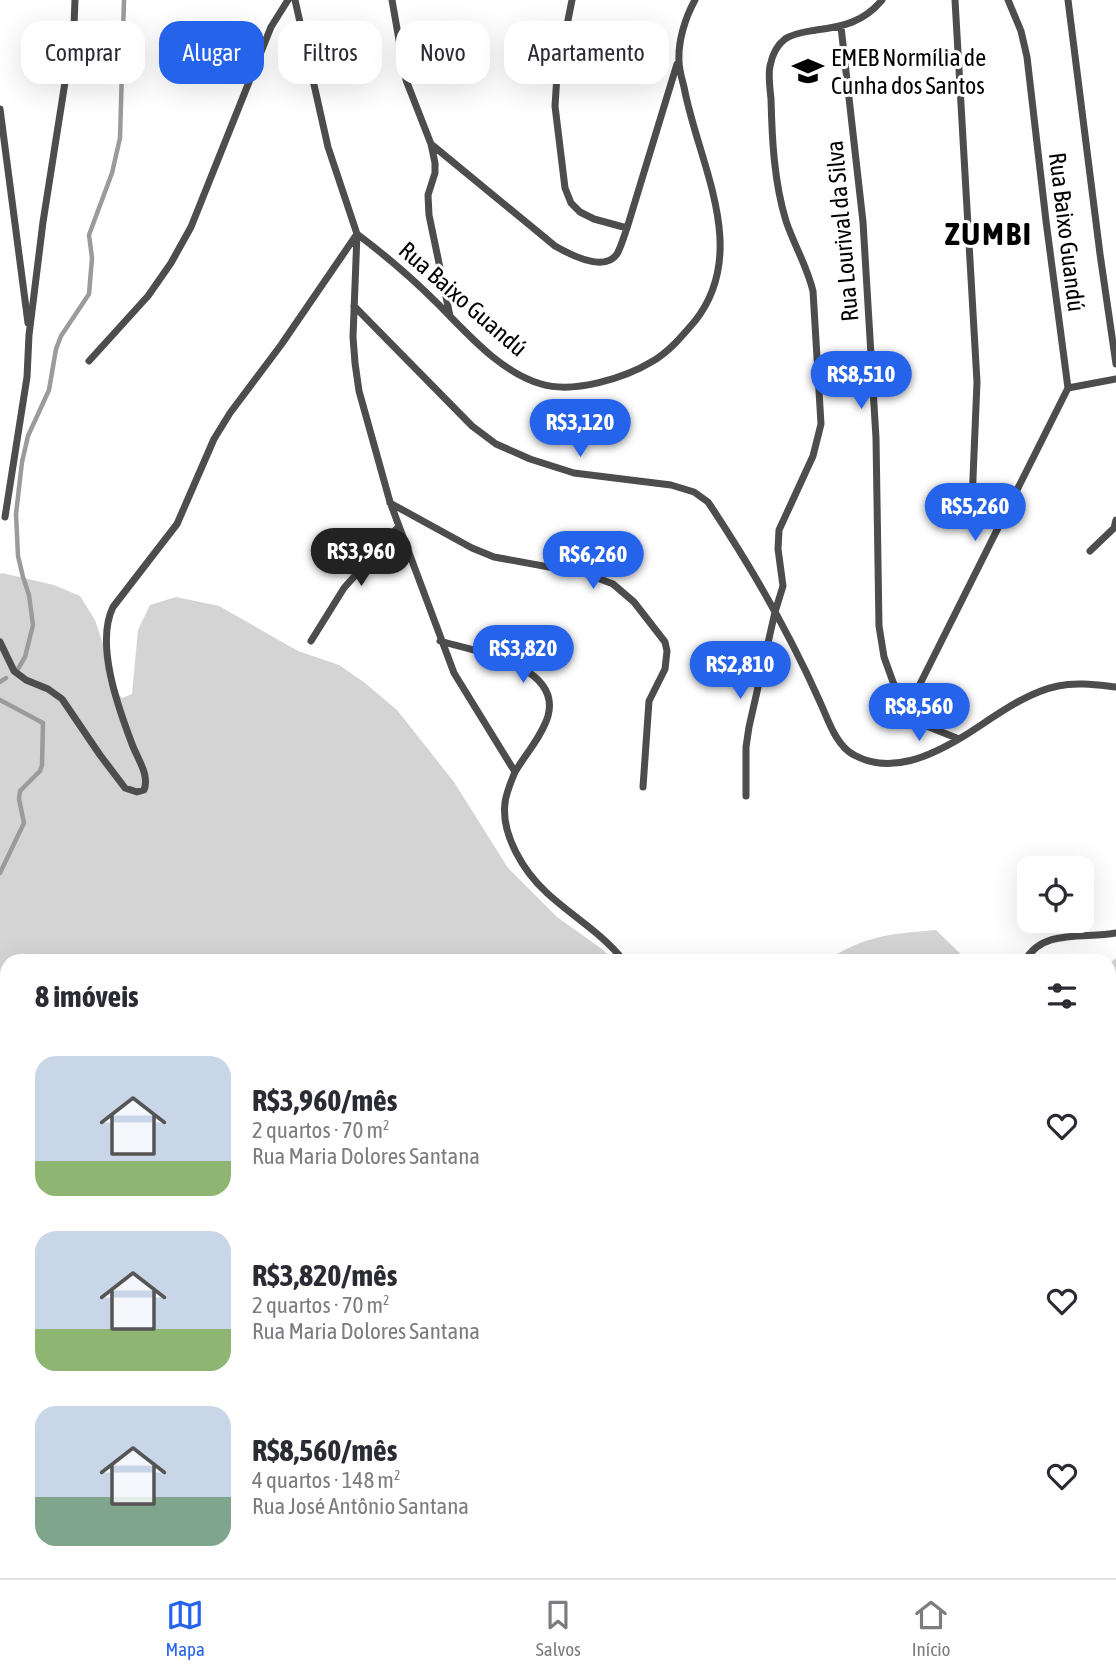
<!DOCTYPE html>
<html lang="pt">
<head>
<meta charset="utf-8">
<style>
	body { margin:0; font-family:"Asap Condensed",sans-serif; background:#f7f7f7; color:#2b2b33; height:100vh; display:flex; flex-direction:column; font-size:26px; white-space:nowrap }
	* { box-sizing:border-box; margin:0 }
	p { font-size:23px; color:#7c7c81 }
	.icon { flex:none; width:38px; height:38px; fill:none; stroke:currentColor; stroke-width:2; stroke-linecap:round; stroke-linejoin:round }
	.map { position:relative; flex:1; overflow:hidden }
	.drawer { position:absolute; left:0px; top:954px; width:1116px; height:625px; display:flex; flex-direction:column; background:#fff; border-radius:21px 21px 0 0; box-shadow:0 7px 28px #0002 }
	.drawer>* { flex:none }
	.guide { position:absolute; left:21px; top:21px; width:700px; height:63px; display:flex; gap:14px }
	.buttons { position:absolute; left:1017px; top:856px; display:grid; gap:14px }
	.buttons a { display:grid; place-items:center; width:77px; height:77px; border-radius:14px; background:#fff; box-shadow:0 7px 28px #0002; font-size:35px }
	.price { position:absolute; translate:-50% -60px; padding:0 16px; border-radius:24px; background:#2563eb; color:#fff; font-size:23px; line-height:46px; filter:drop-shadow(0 2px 4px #0008) }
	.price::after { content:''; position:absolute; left:50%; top:42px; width:21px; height:16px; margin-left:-10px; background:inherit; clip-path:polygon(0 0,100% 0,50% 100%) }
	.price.active { background:#222; color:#fff }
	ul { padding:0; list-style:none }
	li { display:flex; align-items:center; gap:21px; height:175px; padding:0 35px }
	li span { display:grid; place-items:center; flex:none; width:196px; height:140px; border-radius:21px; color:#555 }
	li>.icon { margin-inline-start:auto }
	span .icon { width:84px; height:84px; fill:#fffc; stroke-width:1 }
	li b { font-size:30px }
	h2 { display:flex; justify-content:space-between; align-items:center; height:84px; padding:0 35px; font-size:30px }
	.pill { padding:0 24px; border-radius:21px; background:#fff; box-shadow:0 7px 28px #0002; font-size:24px; line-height:63px }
	.pill.active { background:#2563eb; color:#fff }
	.menu { display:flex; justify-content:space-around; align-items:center; height:98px; border-top:2px solid #e1e1e2; background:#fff; font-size:19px; color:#7c7c81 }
	.menu a { display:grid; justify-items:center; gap:4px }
	.menu .active { color:#2563eb }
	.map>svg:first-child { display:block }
	.green { fill:#d4d4d4 }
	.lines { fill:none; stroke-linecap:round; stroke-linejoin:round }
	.stream { stroke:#9b9b9b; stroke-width:4.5 }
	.service { stroke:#4d4d4d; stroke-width:5 }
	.minor { stroke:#4d4d4d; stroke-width:7 }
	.labels { text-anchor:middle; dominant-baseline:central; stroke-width:6; stroke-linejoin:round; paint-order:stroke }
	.poi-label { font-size:24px; fill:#000; stroke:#fff; text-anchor:start }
	.street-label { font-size:24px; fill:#000; stroke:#fff }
	.district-label { font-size:32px; font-weight:bold; letter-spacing:2px; fill:#000; stroke:#fff }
</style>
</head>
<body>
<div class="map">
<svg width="1116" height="1578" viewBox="0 0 1116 1578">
	<rect width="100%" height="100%" fill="#fff"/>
	<path class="green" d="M2,573l52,12 26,11 15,24 8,24 5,38 14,16 10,-4 6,-64 12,-25 26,-8 43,9 79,45 41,14 26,18 32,27 57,72 54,86 49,49 45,32 12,12h-607v611h1103v-609l6,-5v620h-1116v-1004z
		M936,930l32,31h-142c40,-26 64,-27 110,-31z"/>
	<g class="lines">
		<path class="stream" d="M18,669l7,-12 8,-32 -4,-30 -6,-18 -5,-21 -2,-42 6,-52 6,-26 21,-46 7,-41 5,-13 28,-42 3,-36 -3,-23 23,-62 8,-35 4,-138
			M0,682l6,-4
			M0,700l43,23 -1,42 -2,6 -20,20 -1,8 5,24 -24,50
			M0,1010l7,8
			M0,1200l7,-13
			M1110,1571l6,-1
			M959,1572l7,6
			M922,1578l6,-6
			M994,1578l100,-6"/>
		<path class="service" d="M271,1578l2,-6"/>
		<path class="minor" d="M295,0l33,147 29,87 -4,103 2,26 4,28 31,111 64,171 61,99c-4,10 -9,21 -10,31 -4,32 19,69 42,90 26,24 55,40 77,68
			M392,0l14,80 25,64 4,19v10l-7,22 1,20 21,101
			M572,0l-15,75 -2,31 10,82 6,15 9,9 14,7 33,9
			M955,0l22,382 -5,120
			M1008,0l13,31 6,26 19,164 22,167
			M1068,0l32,254 16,110
			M841,27l22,195 13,216 3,188 5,31 9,25 14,28 12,13 40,16
			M0,109l28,214
			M431,144l124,102c14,8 49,27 62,8 4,-7 7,-18 10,-26l50,-164
			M354,306l118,120 24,18 34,15 44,14 97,12 23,7 14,10c42,63 81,130 112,200 8,17 16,44 34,53 37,20 77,1 110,-19 29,-18 60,-43 94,-50 19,-4 39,-1 58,1
			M89,361l59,-65 23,-33 20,-36 80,-200 17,-27
			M1068,388l48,-9
			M390,503l82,45 22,9 93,17 26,10 21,18 31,40 2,9 -2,18 -16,32 -6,86
			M5,517l22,-140 2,-42 14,-113 31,-197 1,-25
			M1090,551l24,-23 2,-8
			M311,641l33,-53 55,-62
			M440,641c34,10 122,24 108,75 -6,20 -23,39 -33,56
			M0,642l14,29 12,9 22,9 14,10 38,56 25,33 12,4 7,-2c6,-15 -7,-32 -12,-46 -14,-37 -37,-100 -19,-137l64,-83 37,-85 16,-26 51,-68 76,-111c28,21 56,45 81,70 29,29 62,68 103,80 33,10 84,-6 112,-23 17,-10 30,-26 42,-40 56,-71 3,-158 -11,-234 -2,-8 -5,-17 -5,-26 -1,-20 6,-43 16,-61
			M907,710l161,-322
			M746,796v-49l3,-20 26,-115 8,-26 -5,-37 1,-19 34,-74 8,-32 -8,-133c-6,-25 -19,-46 -27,-70 -12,-39 -14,-82 -15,-122 -1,-11 -3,-23 -1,-33 2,-10 7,-21 15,-27 9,-6 20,-7 31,-9 26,-3 48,-8 66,-30
			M1025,961c17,-33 60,-22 91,-28
			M1110,1038l6,7
			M1110,1206l6,-1
			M1110,1359l6,-1"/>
	</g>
	<defs>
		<symbol id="school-bare" viewBox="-9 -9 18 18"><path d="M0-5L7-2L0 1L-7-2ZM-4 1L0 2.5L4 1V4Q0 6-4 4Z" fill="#000" stroke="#fff" stroke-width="2.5" paint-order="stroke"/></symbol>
	</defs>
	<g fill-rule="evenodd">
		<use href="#school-bare" x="786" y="49" width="44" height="44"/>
	</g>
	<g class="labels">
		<g class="poi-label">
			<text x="831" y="57">EMEB Normília de<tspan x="831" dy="28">Cunha dos Santos</tspan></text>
		</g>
		<g class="street-label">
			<text transform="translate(842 231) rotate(-95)">Rua Lourival da Silva</text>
			<text transform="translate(1067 232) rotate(83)">Rua Baixo Guandú</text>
			<text transform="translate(463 299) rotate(41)">Rua Baixo Guandú</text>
		</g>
		<g class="district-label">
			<text x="989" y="233">ZUMBI</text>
		</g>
	</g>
</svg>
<div class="buttons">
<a><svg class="icon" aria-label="locate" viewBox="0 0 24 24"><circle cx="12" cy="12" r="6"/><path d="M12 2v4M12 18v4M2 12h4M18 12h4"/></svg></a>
</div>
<b class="price" style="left:861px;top:411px">R$8,510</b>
<b class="price" style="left:580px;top:459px">R$3,120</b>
<b class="price" style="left:975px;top:543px">R$5,260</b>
<b class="price active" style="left:361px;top:588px">R$3,960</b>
<b class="price" style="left:593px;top:591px">R$6,260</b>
<b class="price" style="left:523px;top:685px">R$3,820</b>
<b class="price" style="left:740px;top:701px">R$2,810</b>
<b class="price" style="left:919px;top:743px">R$8,560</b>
<div class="guide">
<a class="pill">Comprar</a>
<a class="pill active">Alugar</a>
<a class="pill">Filtros</a>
<a class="pill">Novo</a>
<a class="pill">Apartamento</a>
</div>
<section class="drawer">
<h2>8 imóveis<svg class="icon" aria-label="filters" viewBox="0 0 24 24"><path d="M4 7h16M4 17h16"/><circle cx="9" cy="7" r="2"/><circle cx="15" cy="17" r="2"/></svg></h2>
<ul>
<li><span style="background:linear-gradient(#c9d6e8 75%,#8fb573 0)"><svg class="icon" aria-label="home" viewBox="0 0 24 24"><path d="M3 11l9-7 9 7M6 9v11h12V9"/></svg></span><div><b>R$3,960/mês</b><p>2 quartos · 70 m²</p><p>Rua Maria Dolores Santana</p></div><svg class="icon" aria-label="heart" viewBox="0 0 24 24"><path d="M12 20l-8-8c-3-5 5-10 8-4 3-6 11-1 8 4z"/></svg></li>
<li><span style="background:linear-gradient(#c9d6e8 70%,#8fb573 0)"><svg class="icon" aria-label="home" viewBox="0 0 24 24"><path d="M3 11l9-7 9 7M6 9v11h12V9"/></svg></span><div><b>R$3,820/mês</b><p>2 quartos · 70 m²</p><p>Rua Maria Dolores Santana</p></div><svg class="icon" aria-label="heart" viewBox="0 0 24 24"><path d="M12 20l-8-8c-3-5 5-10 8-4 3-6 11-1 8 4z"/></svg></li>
<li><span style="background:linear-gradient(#c9d6e8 65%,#7fa58c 0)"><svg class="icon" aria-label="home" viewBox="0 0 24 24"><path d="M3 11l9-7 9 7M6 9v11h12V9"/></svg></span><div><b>R$8,560/mês</b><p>4 quartos · 148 m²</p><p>Rua José Antônio Santana</p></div><svg class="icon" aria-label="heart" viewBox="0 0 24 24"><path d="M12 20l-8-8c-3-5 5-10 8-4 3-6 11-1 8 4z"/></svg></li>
</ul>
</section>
</div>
<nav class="menu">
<a class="active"><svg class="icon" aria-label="map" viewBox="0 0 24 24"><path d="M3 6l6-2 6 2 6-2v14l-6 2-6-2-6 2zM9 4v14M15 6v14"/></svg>Mapa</a>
<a><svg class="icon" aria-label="saved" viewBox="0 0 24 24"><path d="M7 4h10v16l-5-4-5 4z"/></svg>Salvos</a>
<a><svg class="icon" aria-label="home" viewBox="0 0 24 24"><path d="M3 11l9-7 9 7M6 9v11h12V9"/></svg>Início</a>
</nav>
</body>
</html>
